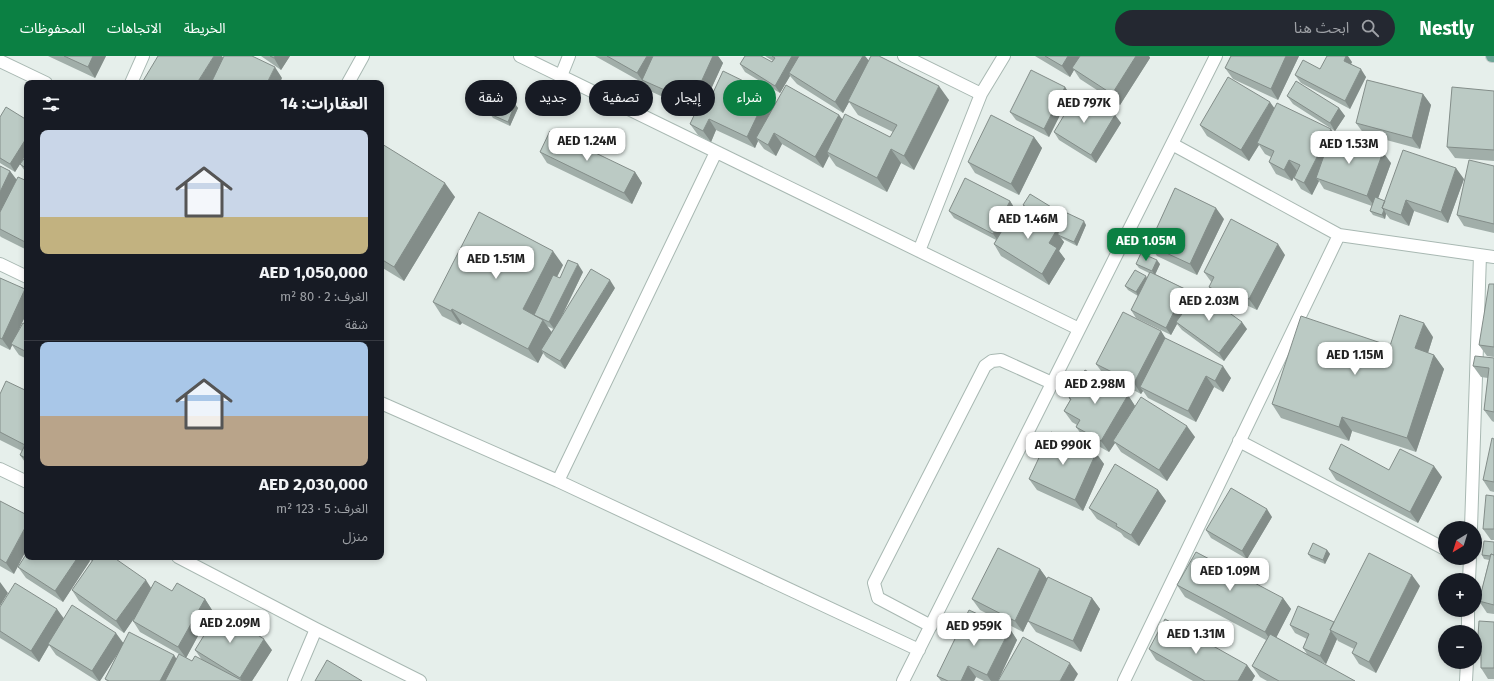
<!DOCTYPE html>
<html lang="ar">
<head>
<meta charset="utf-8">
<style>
	body { margin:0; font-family:"Fira Sans","Noto Sans Arabic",sans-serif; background:#242831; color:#f1f3f6; direction:rtl; height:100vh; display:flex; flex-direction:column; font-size:15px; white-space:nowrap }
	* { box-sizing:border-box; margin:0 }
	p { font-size:13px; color:#9ea1a6 }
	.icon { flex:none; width:22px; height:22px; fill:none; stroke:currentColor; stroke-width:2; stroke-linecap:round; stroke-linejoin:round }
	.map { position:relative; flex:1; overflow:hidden; direction:ltr }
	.side { position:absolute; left:24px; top:24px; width:360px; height:480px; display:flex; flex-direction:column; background:#171b24; border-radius:8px; box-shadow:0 2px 6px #0003; direction:rtl }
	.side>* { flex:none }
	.banner { position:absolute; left:396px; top:24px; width:380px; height:36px; direction:rtl; display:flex; gap:8px }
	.needle { width:26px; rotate:218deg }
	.controls { position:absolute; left:1438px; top:465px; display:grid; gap:8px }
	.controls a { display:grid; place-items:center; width:44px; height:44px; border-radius:50%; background:#171b24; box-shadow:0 2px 6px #0003; font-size:20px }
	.price { position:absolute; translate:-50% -34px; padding:0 9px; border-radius:8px; background:#fff; color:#222; font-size:13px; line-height:26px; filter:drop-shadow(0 1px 2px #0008) }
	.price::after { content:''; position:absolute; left:50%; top:24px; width:12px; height:9px; margin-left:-6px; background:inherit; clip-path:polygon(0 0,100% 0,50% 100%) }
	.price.selected { background:#0b8043; color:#fff }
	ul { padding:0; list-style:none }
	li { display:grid; align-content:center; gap:8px; height:212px; padding:0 16px }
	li+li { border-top:1px solid #363941 }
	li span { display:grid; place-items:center; height:124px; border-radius:8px; color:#555 }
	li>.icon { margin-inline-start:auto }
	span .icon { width:72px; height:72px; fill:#fffc; stroke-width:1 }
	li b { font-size:17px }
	h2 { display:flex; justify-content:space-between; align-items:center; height:48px; padding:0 16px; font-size:17px }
	.tag { padding:0 14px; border-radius:18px; background:#171b24; box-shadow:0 2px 6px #0003; font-size:14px; line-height:36px }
	.tag.selected { background:#0b8043; color:#fff }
	header { display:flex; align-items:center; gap:24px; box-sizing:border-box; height:56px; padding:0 20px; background:#0b8043; color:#fff }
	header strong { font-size:19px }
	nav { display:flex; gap:22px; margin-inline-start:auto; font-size:14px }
	.search { width:280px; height:36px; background:#242831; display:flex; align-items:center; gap:10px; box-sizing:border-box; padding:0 14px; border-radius:22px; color:#9ea1a6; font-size:15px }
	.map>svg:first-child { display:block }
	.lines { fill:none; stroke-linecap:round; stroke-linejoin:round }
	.minor-casing { stroke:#a8b8b2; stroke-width:14 }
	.major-casing { stroke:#c2cac8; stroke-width:14 }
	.minor { stroke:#fff; stroke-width:12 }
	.major { stroke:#6aa596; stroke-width:12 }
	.wall { fill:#a1aea9; fill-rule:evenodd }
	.shaded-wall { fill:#838d89 }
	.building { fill:#bbcac4; stroke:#838d89 }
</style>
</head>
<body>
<header>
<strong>Nestly</strong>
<div class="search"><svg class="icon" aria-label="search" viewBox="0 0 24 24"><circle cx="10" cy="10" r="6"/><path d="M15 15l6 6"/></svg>ابحث هنا</div>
<nav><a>الخريطة</a><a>الاتجاهات</a><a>المحفوظات</a></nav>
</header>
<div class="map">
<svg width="1494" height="625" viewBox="0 0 1494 625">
	<rect width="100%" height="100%" fill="#e6efeb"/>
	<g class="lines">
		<defs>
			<path id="minor" d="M520,0l559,273
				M904,0l77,38
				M0,5l46,22
				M561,20l8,-20
				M131,27l12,-27
				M348,27l15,-27
				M1172,88l167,91 155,22
				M919,195l62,-157 23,-38
				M0,208l27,13
				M381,347l177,78 361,169
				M1239,385l206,108
				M0,413l27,13
				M558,425l158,-329
				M1471,472l9,-273
				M178,501l138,72 104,52
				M1469,524l1,-22
				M931,570l-53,-28 -4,-15 111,-217 7,-5 9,-1 51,23
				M1468,576v-22
				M294,625l22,-52
				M903,625l313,-625
				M1124,625l215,-446
				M1466,625l1,-19"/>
			<path id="major" d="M1492,0h2"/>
		</defs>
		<use href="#minor" class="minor-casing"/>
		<use href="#major" class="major-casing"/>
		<use href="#minor" class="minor"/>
		<use href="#major" class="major"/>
	</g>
	<path class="wall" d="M48,0h58l-11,22z
		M261,0h29l-9,14z
		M595,0h123l5,7 -20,44 3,1 62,-15 8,10 63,12 4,5 47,17 3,-5 -35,-17 -9,-13 -6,11 -46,-29 -7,-8 -10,17 -35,-21 -5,-8 32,-2 1,-1 -8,-5h100l4,5 80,39 -35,70 -13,-7 -14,29 -51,-26 -7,-10 -6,12 -41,-24 -6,12 -12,-7 -6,-8 -3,7 -39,-18 -5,12 -13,-7 -8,-11 6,-12 -46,-21 -5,-7z
		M1035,0h114l1,2 -30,47 -40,-26 -6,-9 -4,7z
		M1231,0h68l-21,44 -45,-21 -8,-11z
		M1352,6l-1,2 15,13 -16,32 -49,-26 -6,-8 25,-6z
		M1065,31l5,8 -21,42 -33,-17 -6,-8z
		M1494,35v70l-39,-3 -8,-11z
		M1423,38l8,11 -11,44 -56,-15 -8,-11z
		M1287,40l52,12 6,8 -10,15 -42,-27z
		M515,48l3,4 -8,18 -17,-8 -3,-4z
		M1274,52l61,26 56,29 -13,35 7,3 79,-22 -16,44 -34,-12 -5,15 -19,-7 -4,-5 -1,5 -12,-4 -3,-4 2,-5 -48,-17 -5,-8 -7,14 -11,-6 -7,-11 3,-7 -5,10 -16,-7 -7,-12 2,-5 -6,-3 -6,-9 -10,16 -42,-25 -7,-11z
		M1115,59l6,8 -25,40 -37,-23 -5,-8z
		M0,61l27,3v33l-12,19 -15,-9z
		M1034,81l8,11 -23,47 -44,-22 -7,-11z
		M381,90l74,51 -51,84 -23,-14z
		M540,96l95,20 7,11 -10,21 -85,-41z
		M27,99v19l-7,-10z
		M0,110l10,5 7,9 10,1v69l-26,-13 -1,-1z
		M1494,110v67l-30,-7 -7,-11z
		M1010,145l5,8 24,12 -2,-2 -9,-6 -5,-8 38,8 3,5 22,7 -9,21 -16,-8 3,4 -5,9 6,8 -16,26 -48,-29 -7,-12 2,-4 -42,-22 -5,-7z
		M1224,163l-27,56 -40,-19 -8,-11z
		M1285,199l-28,55 -11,-5 -4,7 -25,-14 -8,-11 3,-4 -8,-11z
		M1136,208h24l-5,10 30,15 5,8 -8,17 65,15 -23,32 -42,-31 -5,-6 -6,11 -35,-17 -5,-8 7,-14 -10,-6 -3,-4 22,-8 2,-5 -10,-5z
		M563,209l-6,12 3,1 23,-6 -21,44 53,-28 -50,81 -19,-12 -3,-4 -5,10 -76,-40 -2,2 -18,-9 -9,-14zM547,270l6,3 -2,3z
		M0,222l27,14v20l-9,19 9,-6v34l-8,-4 -7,-10 -2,5 -10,-5z
		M1494,228v73l-7,-1 -8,-11z
		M1161,275l4,7 66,40 -8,14 -9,-5 -18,35 -48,-24 -5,-7 -2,3 -37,-19 -8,-11z
		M1433,281l-5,16 6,2 10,14 -28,83 -64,-21 -3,10 -68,-23 -9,-14 118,-58z
		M1494,302v64l-2,-1 -8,-11 4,-32 -7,-1 -8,-11z
		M27,335v74l-7,-10 2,-4 -22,-11v-46z
		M1128,339l7,11 60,31 -28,44 -46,-29 -6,-9 -6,9 -25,-14 -8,-11 1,-2 -5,-3 -8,-11 6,-11 -1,-2z
		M1494,383v53l-4,-1 -7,-11z
		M1096,397l8,11 -21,47 -46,-21 -8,-11z
		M1329,413l60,1 53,7 -24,46 -82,-43z
		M1158,434l8,11 -27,45 -15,-9 -3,-4 -24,-14 -8,-11z
		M1494,440v44h-3l-8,-11z
		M0,445l14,73 -14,-8z
		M1272,461l-25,42 -36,-21 -5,-8z
		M1494,486v72l-7,-1 -8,-12 10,-41 -5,-1 -2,-4z
		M1327,494l3,4 -5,10 -14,-6 -3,-4z
		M27,497l86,4 38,31 21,3 33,8 7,11 -26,48 -46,-26 -7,-11 1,-3 -10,15 -45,-32 -7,-11 20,-29 -2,-1 -27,42 -37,-24 -8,-11z
		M1040,513l7,10 45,19 8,11 -19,43 -45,-20 -8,-11 3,-7 -8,18 -43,-22 -8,-11z
		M1177,529l106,13 8,11 -15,28 31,17 -4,-6 4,-9 -12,-6 -5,-8 44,-3 86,-36 -44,87 -17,-9 -7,-11 2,-4 -16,-8 -1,-2 -11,25 -10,-4 39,21h-88l-7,-4 -8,-11 14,-26 -81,-43z
		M0,551l64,11 60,25 50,12 2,4 16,2 10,-1 -7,-10h77l-20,31h-145l-2,-2 14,-28 -19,30h-3l-41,-26 -7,-10 -10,17 -39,-24z
		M1494,566v57h-6l-7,-11v-12l-4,-6z
		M1010,573l7,11 -19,41h-14l-8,-4 -2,4h-33l-4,-5z
		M1149,593l98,16 8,11 -3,5h-59l-37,-21z"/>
	<path class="shaded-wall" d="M93,0h13l-11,22 -7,-11z
		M214,0h8l3,5 -13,22h-15z
		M275,0h15l-9,14 -7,-12z
		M647,0h14l-19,24 3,4 -8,-11z
		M713,0h5l5,7 -23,50 -8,-11z
		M792,0h10l-13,17 1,3 -10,17 -5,-7z
		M863,0h2l7,9 -24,36 1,1 -6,11 -8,-11z
		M1068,0h15l-11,12 2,2 -4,7 -8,-11z
		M1136,0h13l1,2 -30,47 -8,-11z
		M1286,0h13l-21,44 -7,-11z
		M1346,0h2l4,6 -3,6 -5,-7z
		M275,11l7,11 -2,5h-13z
		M1361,13l5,8 -16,32 -5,-8z
		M939,30l10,14 -35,70 -10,-14z
		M1065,31l5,8 -21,42 -5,-8z
		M768,37l8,11 -20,34 2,3 -3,7 -8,-11z
		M1423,38l8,11 -11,44 -8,-11z
		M1270,46l8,11 -21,30 2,2 -10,16 -8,-11z
		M515,48l3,4 -8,18 -2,-4z
		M1339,52l6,8 -10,15 -5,-8z
		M839,59l8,11 -20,26 2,4 -6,12 -8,-11z
		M1115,59l6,8 -25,40 -5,-8z
		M709,63l7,11 -5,12 -8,-11z
		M1331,73l8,11 -23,38 3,3 -7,14 -8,-12z
		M774,77l8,11 -6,12 -8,-11z
		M27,81v16l-12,19 -5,-8z
		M1034,81l8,11 -23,47 -8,-11z
		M891,93l10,14 -14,29 -10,-14z
		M1383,96l8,11 -16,44 -8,-11z
		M1289,104l8,11 -5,10 -8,-11z
		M1456,112l8,11 -16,44 -7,-11z
		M10,115l8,11 -18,37v-27z
		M635,116l7,11 -10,21 -8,-11z
		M445,127l10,14 -51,84 -10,-14z
		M1406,144l8,11 -5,15 -8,-11z
		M1010,145l5,8 -17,32 -5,-7z
		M1216,152l8,11 -27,56 -7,-11z
		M1384,154l2,4 -1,5 -3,-4z
		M1061,157l5,8 -8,13 6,8 -5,9 6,8 -16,26 -7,-11 7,-31 6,-11 -3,-4z
		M1084,165l2,4 -9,21 -3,-4z
		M1278,188l7,11 -28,55 -8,-11z
		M553,195l10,14 -26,51 -3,-1 2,2 -13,-8z
		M1157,204l3,4 -5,11 -3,-4z
		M578,208l5,8 -28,58 -6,-8z
		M1146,220l2,4 -10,16 -2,-4z
		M610,224l5,8 -50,81 -5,-8z
		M25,233l2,3v20l-17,38 -8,-11z
		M1185,233l5,8 -12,26 -2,-1 1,2 -6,11 -5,-7z
		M1238,238l8,11 -4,7 -7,-12z
		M452,253l10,14 -2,2 -9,-14z
		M543,264l10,14 -12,16 2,3 -5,10 -10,-14z
		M1242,266l5,7 -23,32 -5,-8z
		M1424,267l9,14 -8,25 -10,-14z
		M1161,275l7,11 -28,45 3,4 -2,3 -7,-11z
		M1434,299l10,14 -28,83 -9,-14z
		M1223,310l8,12 -8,14 -8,-11z
		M1206,320l8,11 -18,35 -8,-11z
		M1128,339l7,11 -22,35 2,2 -6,9 -8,-11z
		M1342,361l10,14 -3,10 -10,-14z
		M1187,370l8,11 -28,44 -8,-11z
		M1096,397l8,11 -21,47 -8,-11z
		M1434,410l8,11 -24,46 -8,-11z
		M1158,434l8,11 -27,45 -8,-11z
		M1267,453l5,8 -25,42 -5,-8z
		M27,468v25l-13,25 -8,-11z
		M1327,494l3,4 -5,10 -2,-4z
		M78,501h10l2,4 -27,41 -8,-11z
		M1040,513l8,11 -25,52 -8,-11z
		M1412,519l8,11 -44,87 -7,-11z
		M146,524l7,11 -29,42 -8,-12z
		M0,526l8,11 -8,13z
		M1092,542l8,11 -19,43 -8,-11z
		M1283,542l8,11 -18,35 -8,-12z
		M205,543l7,11 -26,48 -8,-11z
		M57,553l8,11 -17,24 1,1 -10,17 -8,-11z
		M1010,573l7,11 -19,41h-7l-4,-6z
		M1331,575l6,8 -11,25 -6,-8z
		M116,577l8,11 -24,37h-1l-7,-10z
		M264,583l8,11 -20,31h-10l-2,-3z
		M174,599l7,11 -8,15h-13z
		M1070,607l8,11 -4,7h-14z
		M1247,609l8,11 -3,5h-14z
		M968,610l8,11 -2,4h-13z"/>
	<path class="building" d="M64,0h29l-5,11z
		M158,0h56l-17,27h-51l-3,-2z
		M224,0h28l23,11 -8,16h-56z
		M270,0h5l-1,2z
		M607,0h40l-10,17z
		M653,0h60l-21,46 -50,-22z
		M745,0h16l11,6 3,-4 -3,-2h20l-17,30 -35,-22z
		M799,0h64l-28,46 -46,-29z
		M871,0h8l60,30 -35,70 -13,-7 -14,29 -50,-26 18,-38 45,23 7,-12 -49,-24z
		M1045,0h23l-6,10z
		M1080,0h56l-24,38 -40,-26z
		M1231,0h55l-15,33 -46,-21z
		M1327,0h19l-2,5 17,8 -16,32 -50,-26 8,-15 17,9z
		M1031,14l34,17 -21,42 -34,-17z
		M723,15l45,22 -21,44 -38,-18 -6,12 -13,-7 9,-19 7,3z
		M1228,21l42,25 -29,48 -41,-25z
		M1367,24l56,14 -11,44 -56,-15z
		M1296,25l43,27 -9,15 -43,-27z
		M786,29l53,30 -24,42 -41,-24 -6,12 -12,-7z
		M1452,31l42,4v59l-47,-3z
		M1078,36l37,23 -24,40 -37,-23z
		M498,40l17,8 -7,18 -18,-8z
		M1277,47l54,26 -27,54 -10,-5 6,-13 -11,-5 -5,10 -15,-8 5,-11 -17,-8z
		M6,51l21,13v17l-17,27 -10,-6v-41z
		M991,59l43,22 -23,47 -43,-22z
		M550,75l85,41 -11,21 -84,-41z
		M1332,77l51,19 -16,44 -51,-18z
		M382,88l63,39 -51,84 -13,-8v-113z
		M1403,94l53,18 -15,44 -35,-12 -5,15 -19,-7z
		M27,99v14l-7,-5z
		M1469,104l25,6v58l-37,-9z
		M0,110l10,5 -10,21z
		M18,121l9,4v62l-27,-14v-17z
		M965,122l45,23 -17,33 -44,-23z
		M1175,132l41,20 -26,56 -41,-19z
		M1030,138l31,19 -9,15 -15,-10 2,-3 -16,-10z
		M1375,141l10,4 -3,7 2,2 -2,5 -12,-4z
		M1016,151l40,24 -7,12 8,5 -15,26 -48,-30z
		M479,156l74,39 -30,58 20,11 -15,29 -76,-40 -1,2 -18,-9z
		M1067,157l17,8 -10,21 -16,-7v-2z
		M1231,163l47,25 -29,55 -11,-5 -3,6 -26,-13 5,-10 -10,-5z
		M1141,197l16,7 -5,11 -16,-7z
		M568,204l10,4 -29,58 -15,-7 19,-40 7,3z
		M591,213l19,11 -50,81 -19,-11z
		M1135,214l11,6 -10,16 -11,-6z
		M1150,216l35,17 -19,39 -35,-18z
		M0,222l25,11 -23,50 -2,-1z
		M1489,228h5v63l-15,-2z
		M1199,235l43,31 -23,31 -43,-31z
		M1123,256l38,19 -27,52 -38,-19z
		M1400,259l24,8 -9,25 19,7 -27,83 -65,-21 -3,10 -67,-23 29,-88 89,30z
		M23,267l4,2v27l-16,-8z
		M1165,282l58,28 -8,15 -9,-5 -18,35 -48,-24z
		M1475,300l19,2v54l-10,-2 5,-42 -16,-2z
		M1085,314l43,25 -27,46 -25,-14 4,-7 -16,-9 7,-12 -2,-1z
		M6,325l21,10v68l-7,-4 5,-10 -25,-13v-38z
		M1141,341l46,29 -28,44 -46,-29z
		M1051,376l45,21 -21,47 -46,-21z
		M1492,382l2,1v43l-11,-2z
		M1341,388l48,26 11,-21 34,17 -24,46 -81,-43z
		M1115,408l43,26 -27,45 -15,-9 1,-2 -28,-16z
		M1231,432l36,21 -25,42 -36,-21z
		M1486,439l8,1v33h-11z
		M0,445l27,14v9l-21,39 -6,-4z
		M1484,485l10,1v13l-3,-1 -1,2 -8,-1z
		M1313,487l14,7 -4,10 -15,-6z
		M998,492l42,21 -25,52 -43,-22z
		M1196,496l87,46 -18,34 -88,-47z
		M27,497v4h51l-23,34 -37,-24z
		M1369,497l43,22 -43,87 -17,-9 5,-10 -27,-13z
		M1491,498l3,1v50l-15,-4z
		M88,501h6l-2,3z
		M95,501h18l33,23 -30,41 -44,-31z
		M1048,521l44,21 -19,43 -45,-20z
		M155,525l17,10 5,-8 28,16 -27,48 -45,-26z
		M15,527l42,26 -26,42 -31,-20v-24z
		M72,549l44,28 -24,38 -44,-27z
		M1298,550l36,16 -4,8 1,1 -11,25 -17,-8 6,-14 -19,-9z
		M969,554l41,19 -23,46 -19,-9 -7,15h-13l-11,-5z
		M219,555l45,28 -24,39 -45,-28z
		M1165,563l82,46 -9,16h-33l-56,-32z
		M1479,565l15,1v46h-13v-17l-4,-1z
		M129,576l45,23 -14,26h-51l-4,-2z
		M1270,578l85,47h-76l-27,-15z
		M1023,581l47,26 -10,18h-62z
		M179,598l13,7 3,-5 48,25h-78z
		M327,604l35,21h-47z"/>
</svg>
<div class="controls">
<a><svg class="needle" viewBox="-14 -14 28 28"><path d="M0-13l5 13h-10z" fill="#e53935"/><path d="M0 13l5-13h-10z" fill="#9ea1a6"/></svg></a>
<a>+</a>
<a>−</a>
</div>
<b class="price" style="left:1084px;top:68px">AED 797K</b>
<b class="price" style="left:587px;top:106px">AED 1.24M</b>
<b class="price" style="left:1349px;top:109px">AED 1.53M</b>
<b class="price" style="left:1028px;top:184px">AED 1.46M</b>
<b class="price selected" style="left:1146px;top:206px">AED 1.05M</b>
<b class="price" style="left:496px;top:224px">AED 1.51M</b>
<b class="price" style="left:1209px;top:266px">AED 2.03M</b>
<b class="price" style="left:1355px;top:320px">AED 1.15M</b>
<b class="price" style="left:1095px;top:349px">AED 2.98M</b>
<b class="price" style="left:1063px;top:410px">AED 990K</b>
<b class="price" style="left:1230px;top:536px">AED 1.09M</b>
<b class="price" style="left:230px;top:588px">AED 2.09M</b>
<b class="price" style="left:974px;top:591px">AED 959K</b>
<b class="price" style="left:1196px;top:599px">AED 1.31M</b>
<div class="banner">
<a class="tag selected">شراء</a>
<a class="tag">إيجار</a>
<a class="tag">تصفية</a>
<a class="tag">جديد</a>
<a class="tag">شقة</a>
</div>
<section class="side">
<h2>العقارات: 14<svg class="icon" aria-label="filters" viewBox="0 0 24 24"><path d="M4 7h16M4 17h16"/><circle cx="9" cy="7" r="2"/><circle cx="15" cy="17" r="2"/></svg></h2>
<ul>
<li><span style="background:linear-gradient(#c9d6e8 70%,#c2b280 0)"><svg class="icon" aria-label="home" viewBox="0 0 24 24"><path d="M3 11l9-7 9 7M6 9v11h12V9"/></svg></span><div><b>AED 1,050,000</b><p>الغرف: 2 · 80 m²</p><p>شقة</p></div></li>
<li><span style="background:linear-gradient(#a9c7e8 60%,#b9a48a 0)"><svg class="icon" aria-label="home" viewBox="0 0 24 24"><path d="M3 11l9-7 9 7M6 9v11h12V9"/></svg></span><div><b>AED 2,030,000</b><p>الغرف: 5 · 123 m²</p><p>منزل</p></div></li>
</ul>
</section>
</div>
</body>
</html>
